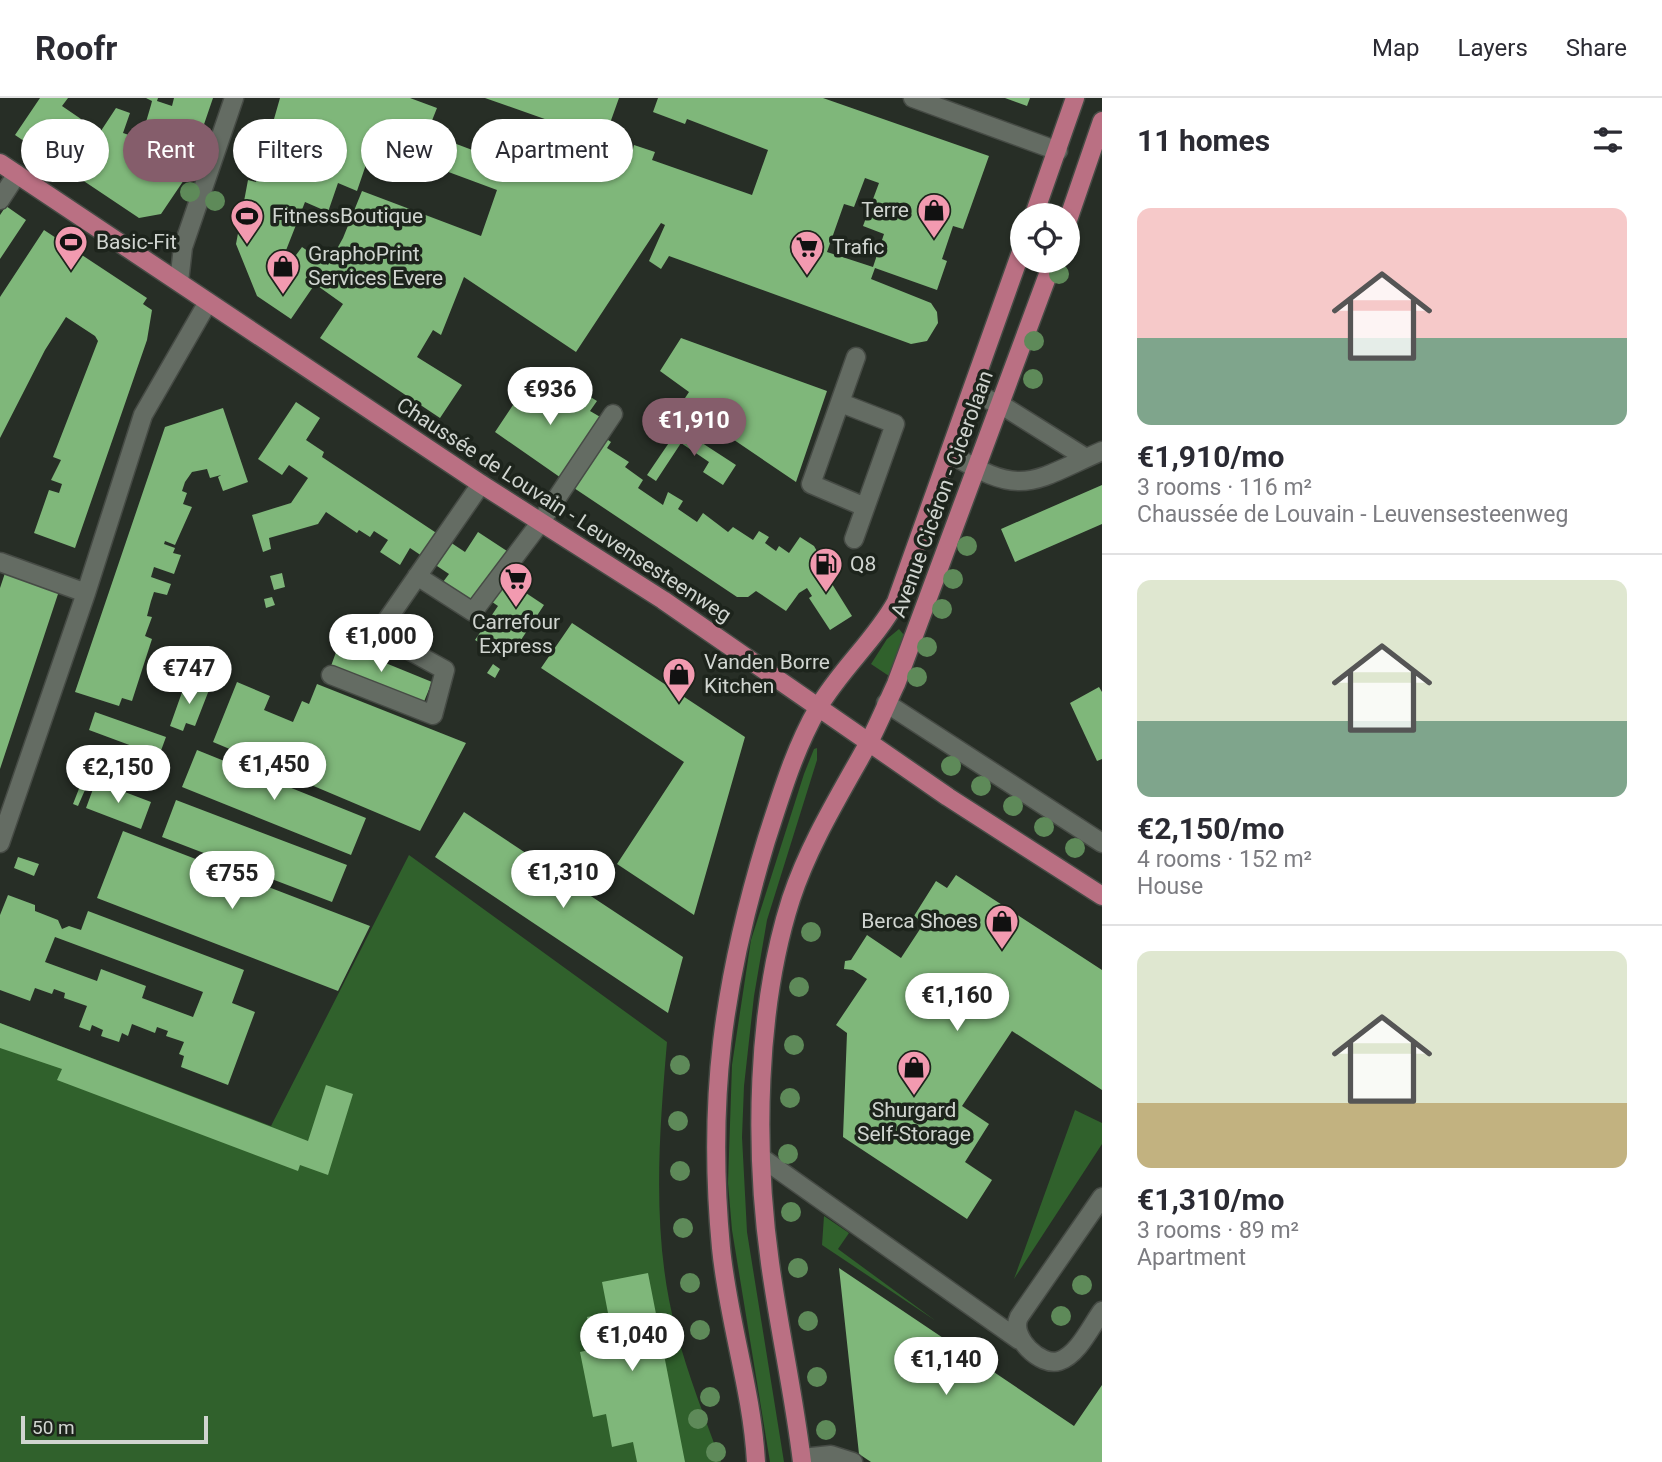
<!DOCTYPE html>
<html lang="en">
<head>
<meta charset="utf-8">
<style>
	body { margin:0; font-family:Roboto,sans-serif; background:#f7f7f7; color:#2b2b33; height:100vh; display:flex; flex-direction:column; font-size:26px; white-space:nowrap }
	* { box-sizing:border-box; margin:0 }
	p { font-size:23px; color:#7c7c81 }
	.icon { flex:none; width:38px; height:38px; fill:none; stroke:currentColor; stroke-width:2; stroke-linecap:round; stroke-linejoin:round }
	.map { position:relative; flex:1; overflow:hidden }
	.sheet { display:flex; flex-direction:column; background:#fff; width:560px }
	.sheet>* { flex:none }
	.banner { position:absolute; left:21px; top:21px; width:665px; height:63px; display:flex; gap:14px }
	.fabs { position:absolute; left:1010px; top:105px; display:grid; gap:14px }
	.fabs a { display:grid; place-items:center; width:70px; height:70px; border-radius:50%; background:#fff; box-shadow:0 2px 5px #0004; font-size:35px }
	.scale { position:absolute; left:21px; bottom:18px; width:187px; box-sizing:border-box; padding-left:7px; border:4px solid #d0d5d0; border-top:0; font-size:19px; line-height:24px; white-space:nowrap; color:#d0d5d0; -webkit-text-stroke:5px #1d241c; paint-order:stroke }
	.price { position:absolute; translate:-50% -60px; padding:0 16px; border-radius:24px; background:#fff; color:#222; font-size:23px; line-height:46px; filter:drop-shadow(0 2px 4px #0008) }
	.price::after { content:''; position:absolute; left:50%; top:42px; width:21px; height:16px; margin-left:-10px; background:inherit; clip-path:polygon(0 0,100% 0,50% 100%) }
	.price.on { background:#855d6b; color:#fff }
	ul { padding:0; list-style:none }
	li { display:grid; align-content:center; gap:14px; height:371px; padding:0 35px }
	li+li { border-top:2px solid #e1e1e2 }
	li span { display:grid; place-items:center; height:217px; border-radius:14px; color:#555 }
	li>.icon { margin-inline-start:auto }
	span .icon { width:126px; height:126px; fill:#fffc; stroke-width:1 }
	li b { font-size:30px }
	h2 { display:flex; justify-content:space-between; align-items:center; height:84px; padding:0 35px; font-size:30px }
	.tag { padding:0 24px; border-radius:32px; background:#fff; box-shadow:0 2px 5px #0004; font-size:24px; line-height:63px }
	.tag.on { background:#855d6b; color:#fff }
	header { display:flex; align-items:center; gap:42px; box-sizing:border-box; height:98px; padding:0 35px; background:#fff; border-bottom:2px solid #e1e1e2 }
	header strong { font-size:33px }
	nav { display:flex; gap:38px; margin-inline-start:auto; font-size:24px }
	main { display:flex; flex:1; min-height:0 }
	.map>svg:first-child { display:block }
	.green { fill:#30612c }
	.building { fill:#7fb77a; fill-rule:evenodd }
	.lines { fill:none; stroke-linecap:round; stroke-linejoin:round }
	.minor-casing { stroke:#464b45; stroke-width:21 }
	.major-casing { stroke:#464b45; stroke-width:21 }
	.minor { stroke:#646c63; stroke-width:18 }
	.major { stroke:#ba7083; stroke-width:18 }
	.tree { fill:#5e8a59 }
	.labels { text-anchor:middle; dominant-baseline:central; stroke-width:7; stroke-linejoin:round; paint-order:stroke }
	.poi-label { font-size:21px; fill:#d0d5d0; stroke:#1d241c; text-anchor:start }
	.street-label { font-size:21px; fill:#d0d5d0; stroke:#1d241c }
</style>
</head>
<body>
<header>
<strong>Roofr</strong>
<nav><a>Map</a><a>Layers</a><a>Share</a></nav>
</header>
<main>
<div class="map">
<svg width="1102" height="1364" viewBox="0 0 1102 1364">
	<rect width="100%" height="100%" fill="#272e26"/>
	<path class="green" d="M899,531l5,6 -15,41 -18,-12 16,-25z
		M817,650v12l-50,160 -13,76 -10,90 -2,51 5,95 37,230h-14l-38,-232 -4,-47 4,-118 19,-125 53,-166 10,-25z
		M409,757l258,187c-8,94 -16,195 9,288 12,45 29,88 45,132h-721v-439l271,103z
		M1075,1012l27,13v21l-88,135z
		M824,1118l25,17 -11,16 98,72 -114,-76z"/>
	<path class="building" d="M40,0h28l-6,8 19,13 -4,5 11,7 -4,7 9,5 23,-35 14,5 -7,20 18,6 10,-34 1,-4 -6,-3h12l-1,3 15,5 2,-8h39l-27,79 -25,37 -22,4 -124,-83zM139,51l20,7 -3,10 -22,-8z
		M280,0h130l27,10 -10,25 80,30 10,-25 90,35 8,-26 17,6 2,-8 21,7 -3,8 100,35 16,-45 -81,-31 -2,5 -32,-12 5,-14h165l166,58 -26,73 -10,-3 -11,33 5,2 -10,29 -62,-22 -4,11 60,24 6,9 1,11 -11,18 -16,3 -242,-88 -8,13 -12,-8 16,-36 -4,-2 -85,129 -112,-75 -23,58 -8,-5 -16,27 45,28 -22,33 -120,-80 23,-34 -28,-20 -24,35 -34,-23 -21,-52 12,-64 8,2zM373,46l124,46 -16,46 -119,-45 -19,47 -15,27 -26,-18 -12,16 -7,-5 22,-56 23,10 10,-29 19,8zM865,80l14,5 -16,43 21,8 -11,33 -46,-15 17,-48 10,3z
		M485,0h134l-15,42z
		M1005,0h25l-3,8z
		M6,108l20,14 -26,39v-44z
		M44,132l103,68 -4,6 9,6 -5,30 -72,208 -41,-15 15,-43 10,3 3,-9 -11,-4 10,-20 -8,-3 45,-116 -3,-5 -29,-19 -21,33 -45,88v-141z
		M681,240l146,53 -31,91 -115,-78 8,-12 -29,-21z
		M534,284l16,11 -5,7 5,3 8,-12 14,9 7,-10 18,11 -7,10 12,7 -38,62 -69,-48 30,-45 4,2z
		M296,304l24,16 -14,22 18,12 -2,5 143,95 13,-20 32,21 -14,20 48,32 -25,38 -6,-4 -12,17 -26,-16 23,-34 -16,-11 -6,9 -33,-22 6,-8 -39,-26 -10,17 -20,-13 8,-12 -14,-9 -4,6 -11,-7 -2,3 -31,-21 -8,12 -49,14 2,11 -8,3 -11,-37 39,-12 17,-25 -19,-13 -7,10 -24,-16z
		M223,310l25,74 -25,9 -5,-14 3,-2 -11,3 -3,-9 -15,3 -7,10 -3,9 5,2 -4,11 9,3 -17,38 -10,-4 -1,3 11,4 -2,5 8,2 -7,19 -20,-7 -3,10 20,7 -4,11 -13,-3 -3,9 -4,15 5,1 -7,19 7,3 -20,62 -10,-3 -3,8 -44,-14 90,-265z
		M679,330l57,37 -13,20 -20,-13 6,-10 -28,-19 -25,38 -9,-6z
		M605,340l6,4 -4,6 22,14 -4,5 18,13 -5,8 25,17 5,-13 15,9 -5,8 19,13 6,-9 25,19 5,-5 20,13 6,-9 10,6 -4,6 11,8 3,-5 10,7 11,-16 14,9 8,14 3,-2 10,14 -8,4 25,40 -22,14 -21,-32 3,-2 -5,-8 -8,5 -13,18 -30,-20 -8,6h-11l-166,-111z
		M1102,387v39l-87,38 -14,-33z
		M5,475l54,18 -59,178v-181z
		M282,475l3,14 -11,3 -4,-14z
		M272,499l3,8 -9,3 -2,-9z
		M572,525l173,114 -51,178 -77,-51 67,-102 -143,-94z
		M339,546l93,38 -9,22 -92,-38z
		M493,566l7,5 -5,9 -8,-5z
		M186,583l23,9 -14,36 -9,-3 -3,8 -13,-5z
		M237,584l33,14 -6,14 29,12 9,-21 7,3 8,-20 149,59 -46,88 -123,-52 6,-12 -54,-22 -5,10 -31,-13z
		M1099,589l3,5v67l-5,2 -27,-58z
		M95,614l71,25 -7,19 -70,-26z
		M197,652l169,68 -15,37 -169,-68z
		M82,683l6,2 -10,23 -5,-2z
		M96,683l55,21 -10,27 -55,-21z
		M176,702l171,65 -15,37 -170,-65z
		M464,714l219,145 -15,56 -233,-156z
		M123,733l247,95 -32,65 -241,-93z
		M18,759l21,7 -5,12 -20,-8z
		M956,777l146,95v120l-90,-59 -50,75 27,18 -24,38 27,18 -25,39 -124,-82 4,-104 -11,-8 31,-46 -14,-9 -9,-1 1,-8 6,-1 16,-25 34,23 23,-35 -10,-7 22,-35 11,7z
		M8,797l27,10v6l23,9 4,9 7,-3 12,4 7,-19 156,59 -12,33 23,9 -27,73 -47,-18 3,-11 -5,-2 5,-12 -18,-6 2,-5 -11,-4 -2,6 -23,-9 -4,12 -6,-3 -3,9 -18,-6 2,-6 -11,-5 -2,6 -11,-4 8,-21 -23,-8 1,-5 -11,-4 -2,5 -17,-6 -5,13 -30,-11v-75zM55,839l148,55 -10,25 -51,-19 4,-12 -45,-17 -4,12 -52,-19z
		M0,925l308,118 18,-56 27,9 -25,81 -28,-10 -2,6 -241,-91 5,-11 -62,-21z
		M839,1170l235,158 28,-41v77h-231l-12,-8z
		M648,1175l37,189h-48l-4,-20 -21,5 -6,-33 -13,3 -13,-65 13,-3 -6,-32 21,-4 -6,-31z"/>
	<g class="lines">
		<defs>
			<path id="minor" d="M913,0l145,53
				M0,102l17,-26
				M179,184l4,-35 51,-149
				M856,259l-45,127 54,23
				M971,295l29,11 86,54
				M841,305l54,21 -41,115
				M951,356c72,44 80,28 151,-3
				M0,464l86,31
				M417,478l56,36 67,-89 73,-109
				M331,577l102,40 12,-45 -67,-37 103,-149
				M886,605l216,140
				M0,745l86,-250 57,-178 65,-113
				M762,1060l257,182
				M1102,1099l-83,120c-10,20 22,50 40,44 19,-6 32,-35 43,-50
				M802,1360l29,-3 22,7"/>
			<path id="major" d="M0,65l481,321 182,116 285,197 154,99
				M1034,117l41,-117
				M1068,122l34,-99
				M756,1364c-4,-72 -28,-142 -35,-214 -14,-149 2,-265 45,-407 15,-46 28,-91 52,-133 22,-38 57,-68 78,-106l126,-353
				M802,1364c-8,-67 -23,-133 -32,-199 -16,-114 -14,-255 21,-364 19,-57 50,-106 78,-157 10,-19 18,-39 27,-58l157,-423"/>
		</defs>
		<use href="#minor" class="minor-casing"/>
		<use href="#major" class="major-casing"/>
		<use href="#minor" class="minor"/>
		<use href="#major" class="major"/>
	</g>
	<g class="tree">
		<circle cx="190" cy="94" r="10"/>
		<circle cx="215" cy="103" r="10"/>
		<circle cx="1059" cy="176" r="10"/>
		<circle cx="1034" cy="243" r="10"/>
		<circle cx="1033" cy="281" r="10"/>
		<circle cx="967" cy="448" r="10"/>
		<circle cx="953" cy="481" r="10"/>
		<circle cx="942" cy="511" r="10"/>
		<circle cx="927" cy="549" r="10"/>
		<circle cx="917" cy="579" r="10"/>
		<circle cx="951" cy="668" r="10"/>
		<circle cx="981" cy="688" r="10"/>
		<circle cx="1013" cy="708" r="10"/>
		<circle cx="1044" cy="729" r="10"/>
		<circle cx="1075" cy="750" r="10"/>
		<circle cx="811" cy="834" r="10"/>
		<circle cx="799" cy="889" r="10"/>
		<circle cx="794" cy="947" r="10"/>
		<circle cx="680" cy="967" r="10"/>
		<circle cx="790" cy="1000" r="10"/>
		<circle cx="678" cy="1023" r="10"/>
		<circle cx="788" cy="1056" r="10"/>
		<circle cx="680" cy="1073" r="10"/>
		<circle cx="791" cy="1114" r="10"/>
		<circle cx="683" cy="1130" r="10"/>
		<circle cx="798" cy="1170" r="10"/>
		<circle cx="690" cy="1185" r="10"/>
		<circle cx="1082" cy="1187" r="10"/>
		<circle cx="1061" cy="1218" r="10"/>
		<circle cx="808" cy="1223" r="10"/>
		<circle cx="700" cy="1232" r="10"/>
		<circle cx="817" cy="1279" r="10"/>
		<circle cx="710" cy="1299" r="10"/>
		<circle cx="698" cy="1321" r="10"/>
		<circle cx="826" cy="1332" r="10"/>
		<circle cx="716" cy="1354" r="10"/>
	</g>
	<defs>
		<symbol id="shop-pin" viewBox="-11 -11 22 30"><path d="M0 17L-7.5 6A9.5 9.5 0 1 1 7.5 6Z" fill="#f29ab0" stroke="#1d241c"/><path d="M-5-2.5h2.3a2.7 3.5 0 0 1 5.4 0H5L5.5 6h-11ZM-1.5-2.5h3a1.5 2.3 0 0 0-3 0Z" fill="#111"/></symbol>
		<symbol id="stadium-pin" viewBox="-11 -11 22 30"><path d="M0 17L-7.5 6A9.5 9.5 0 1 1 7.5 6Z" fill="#f29ab0" stroke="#1d241c"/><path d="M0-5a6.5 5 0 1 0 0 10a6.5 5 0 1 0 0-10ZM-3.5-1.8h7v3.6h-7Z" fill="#111"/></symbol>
		<symbol id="supermarket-pin" viewBox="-11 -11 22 30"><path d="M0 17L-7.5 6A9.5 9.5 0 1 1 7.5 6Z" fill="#f29ab0" stroke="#1d241c"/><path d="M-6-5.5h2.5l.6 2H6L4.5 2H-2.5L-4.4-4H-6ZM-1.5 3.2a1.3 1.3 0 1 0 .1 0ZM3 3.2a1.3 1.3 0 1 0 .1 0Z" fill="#111"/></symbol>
		<symbol id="fuel-pin" viewBox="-11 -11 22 30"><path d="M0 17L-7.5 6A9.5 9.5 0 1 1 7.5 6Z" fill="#f29ab0" stroke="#1d241c"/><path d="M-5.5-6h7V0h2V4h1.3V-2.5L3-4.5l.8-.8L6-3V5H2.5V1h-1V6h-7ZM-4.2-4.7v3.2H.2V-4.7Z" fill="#111"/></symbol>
	</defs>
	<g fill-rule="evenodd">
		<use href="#shop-pin" x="915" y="93" width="38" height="52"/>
		<use href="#stadium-pin" x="228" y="99" width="38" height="52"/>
		<use href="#stadium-pin" x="52" y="125" width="38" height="52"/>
		<use href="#supermarket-pin" x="788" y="130" width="38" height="52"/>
		<use href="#shop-pin" x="264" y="149" width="38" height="52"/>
		<use href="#fuel-pin" x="807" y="447" width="38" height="52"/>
		<use href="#supermarket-pin" x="497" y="462" width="38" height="52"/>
		<use href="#shop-pin" x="660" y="557" width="38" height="52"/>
		<use href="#shop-pin" x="983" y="804" width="38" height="52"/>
		<use href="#shop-pin" x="895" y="950" width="38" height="52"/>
	</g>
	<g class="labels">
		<g class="poi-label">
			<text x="909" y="112" text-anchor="end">Terre</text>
			<text x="272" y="118">FitnessBoutique</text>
			<text x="96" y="144">Basic-Fit</text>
			<text x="832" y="149">Trafic</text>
			<text x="308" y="156">GraphoPrint<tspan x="308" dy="24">Services Evere</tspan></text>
			<text x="850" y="466">Q8</text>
			<text x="516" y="524" text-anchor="middle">Carrefour<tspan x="516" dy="24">Express</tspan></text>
			<text x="704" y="564">Vanden Borre<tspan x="704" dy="24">Kitchen</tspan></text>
			<text x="978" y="823" text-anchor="end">Berca Shoes</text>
			<text x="914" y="1012" text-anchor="middle">Shurgard<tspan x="914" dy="24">Self-Storage</tspan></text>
		</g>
		<g class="street-label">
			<text transform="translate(942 396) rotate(-70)">Avenue Cicéron - Cicerolaan</text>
			<text transform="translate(564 412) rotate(33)">Chaussée de Louvain - Leuvensesteenweg</text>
		</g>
	</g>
</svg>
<div class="fabs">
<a><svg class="icon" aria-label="locate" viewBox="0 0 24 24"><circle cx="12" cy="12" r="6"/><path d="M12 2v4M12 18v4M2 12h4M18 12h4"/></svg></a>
</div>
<div class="scale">50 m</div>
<b class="price" style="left:550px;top:329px">€936</b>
<b class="price on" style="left:694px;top:360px">€1,910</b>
<b class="price" style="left:381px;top:576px">€1,000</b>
<b class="price" style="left:189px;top:608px">€747</b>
<b class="price" style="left:274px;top:704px">€1,450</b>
<b class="price" style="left:118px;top:707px">€2,150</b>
<b class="price" style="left:563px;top:812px">€1,310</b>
<b class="price" style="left:232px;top:813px">€755</b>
<b class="price" style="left:957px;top:935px">€1,160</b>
<b class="price" style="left:632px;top:1275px">€1,040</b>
<b class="price" style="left:946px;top:1299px">€1,140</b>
<div class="banner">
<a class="tag">Buy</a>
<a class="tag on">Rent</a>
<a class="tag">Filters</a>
<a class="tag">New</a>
<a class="tag">Apartment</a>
</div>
</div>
<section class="sheet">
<h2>11 homes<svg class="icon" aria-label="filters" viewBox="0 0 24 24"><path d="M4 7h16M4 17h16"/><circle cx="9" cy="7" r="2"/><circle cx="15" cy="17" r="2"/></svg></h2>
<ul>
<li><span style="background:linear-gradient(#f6c9c9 60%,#7fa58c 0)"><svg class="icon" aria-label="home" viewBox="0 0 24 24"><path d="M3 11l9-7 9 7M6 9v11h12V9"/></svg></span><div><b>€1,910/mo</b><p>3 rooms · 116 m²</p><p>Chaussée de Louvain - Leuvensesteenweg</p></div></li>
<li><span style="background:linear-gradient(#dfe7d0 65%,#7fa58c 0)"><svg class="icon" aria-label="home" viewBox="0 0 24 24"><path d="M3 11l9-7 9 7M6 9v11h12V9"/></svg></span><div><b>€2,150/mo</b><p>4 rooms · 152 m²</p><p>House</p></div></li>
<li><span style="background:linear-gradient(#dfe7d0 70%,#c2b280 0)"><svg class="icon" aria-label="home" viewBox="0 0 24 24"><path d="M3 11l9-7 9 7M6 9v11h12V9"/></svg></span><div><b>€1,310/mo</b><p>3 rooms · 89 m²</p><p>Apartment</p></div></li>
</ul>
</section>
</main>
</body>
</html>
